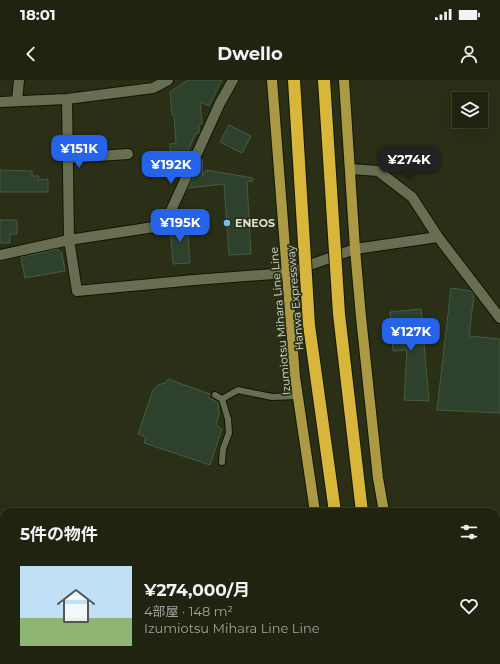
<!DOCTYPE html>
<html lang="ja">
<head>
<meta charset="utf-8">
<style>
	body { margin:0; font-family:Montserrat,"Noto Sans JP",sans-serif; background:#2d2f1e; color:#f1f3f6; height:100vh; display:flex; flex-direction:column; font-size:15px; white-space:nowrap }
	* { box-sizing:border-box; margin:0 }
	p { font-size:13px; color:#a2a49f }
	.icon { flex:none; width:22px; height:22px; fill:none; stroke:currentColor; stroke-width:2; stroke-linecap:round; stroke-linejoin:round }
	.map { position:relative; flex:1; overflow:hidden }
	.panel { position:absolute; left:0px; top:428px; width:500px; height:156px; display:flex; flex-direction:column; background:#202310; border-radius:12px 12px 0 0; box-shadow:0 4px 16px #0002,0 0 0 1px #3d4030 }
	.panel>* { flex:none }
	.buttons { position:absolute; left:452px; top:12px; display:grid; gap:8px }
	.buttons a { display:grid; place-items:center; width:36px; height:36px; border-radius:0px; background:#202310; box-shadow:0 4px 16px #0002,0 0 0 1px #3d4030; font-size:20px }
	.price { position:absolute; translate:-50% -34px; padding:0 9px; border-radius:8px; background:#2563eb; color:#fff; font-size:13px; line-height:26px; filter:drop-shadow(0 1px 2px #0008) }
	.price::after { content:''; position:absolute; left:50%; top:24px; width:12px; height:9px; margin-left:-6px; background:inherit; clip-path:polygon(0 0,100% 0,50% 100%) }
	.price.current { background:#222; color:#fff }
	ul { padding:0; list-style:none }
	li { display:flex; align-items:center; gap:12px; height:100px; padding:0 20px }
	li span { display:grid; place-items:center; flex:none; width:112px; height:80px; border-radius:0px; color:#555 }
	li>.icon { margin-inline-start:auto }
	span .icon { width:48px; height:48px; fill:#fffc; stroke-width:1 }
	li b { font-size:17px }
	h2 { display:flex; justify-content:space-between; align-items:center; height:48px; padding:0 20px; font-size:17px }
	.status { display:flex; justify-content:space-between; align-items:center; height:28px; padding:0 20px; background:#202310; direction:ltr }
	.status svg { height:11px; fill:currentColor }
	header { display:flex; justify-content:space-between; align-items:center; height:52px; padding:0 20px; background:#202310; font-size:18px; font-weight:700 }
	.map>svg:first-child { display:block }
	.water { fill:#15513e }
	.building { fill:#2e412c; stroke:#475b45 }
	.lines { fill:none; stroke-linecap:round; stroke-linejoin:round }
	.service-casing { stroke:#131601; stroke-width:8 }
	.minor-casing { stroke:#131601; stroke-width:12 }
	.primary-casing { stroke:#131601; stroke-width:12 }
	.motorway-casing { stroke:#131601; stroke-width:14 }
	.service { stroke:#686e52; stroke-width:6 }
	.minor { stroke:#686e52; stroke-width:10 }
	.primary { stroke:#ab9944; stroke-width:10 }
	.motorway { stroke:#d7b63b; stroke-width:12 }
	.motorway-bridge-casing { stroke:#131601; stroke-width:14; stroke-linecap:butt }
	.motorway-bridge { stroke:#d7b63b; stroke-width:12 }
	.poi-dot { fill:#74c0f6; stroke:#2a2f15; stroke-width:1.5 }
	.labels { text-anchor:middle; dominant-baseline:central; stroke-width:3.5; stroke-linejoin:round; paint-order:stroke }
	.poi-label { font-size:11px; font-weight:bold; fill:#dce0d0; stroke:#2a2f15; text-anchor:start }
	.street-label { font-size:11px; fill:#dce0d0; stroke:#2a2f15 }
</style>
</head>
<body>
<div class="status"><b>18:01</b><svg viewBox="0 0 49 12"><path d="M0 12V9h3v3zM5 12V6h3v6zM10 12V3h3v9zM15 12V0h3v12zM26 1h20v11H26zM47 4h2v5h-2z"/></svg></div>
<header><svg class="icon" aria-label="back" viewBox="0 0 24 24"><path d="M15 5l-7 7 7 7"/></svg>Dwello<svg class="icon" aria-label="person" viewBox="0 0 24 24"><circle cx="12" cy="8" r="4"/><path d="M4 21q1-7 8-7t8 7"/></svg></header>
<div class="map">
<svg width="500" height="584" viewBox="0 0 500 584">
	<rect width="100%" height="100%" fill="#2a2f15"/>
	<path class="water" d="M500,442v142h-59l-1,-4h56v-137z
		M0,519h4v61h204l13,4h-221z
		M254,580h52l1,4h-70z"/>
	<path class="building" d="M188,0h34l-13,26 -9,-4 2,22h-3v9h-3l-15,33h-10l-1,-22 6,-1 -2,-28h-2l-2,-23z
		M229,45l22,11 -9,17 -22,-11z
		M202,79l1,17 3,-6 47,8v3l-6,1 4,72 -22,1 -5,-71 -36,4z
		M0,90l32,1v5h7l-1,4 10,-1v13h-48z
		M0,140h17v14h-7v9h-10z
		M187,142l3,41 -17,1 -3,-40z
		M57,169l5,4 3,18 -40,7 -4,-21z
		M451,208l20,3 3,3 -5,42 31,3v74l-63,-3z
		M421,229l8,92 -25,-1 3,-50 -14,1 -3,-39z
		M168,299l42,15 -2,3 10,5 1,12 -3,11 6,4 -12,36 -66,-22 2,-6 -8,-3 15,-44 5,-5 7,-2z"/>
	<g class="lines">
		<defs>
			<path id="service" d="M215,315l7,4 6,20 1,14 -6,16 -1,13
				M222,319l16,-9 34,7 26,-1"/>
			<path id="minor" d="M67,19l2,141 8,51 117,-11 93,-7 68,-24 83,-12 62,81
				M17,21l2,-21
				M0,22l67,-3 86,-11 15,-8
				M68,78l60,-4
				M350,89l28,2 34,26 26,40
				M0,175l69,-15 85,-13 15,-12 51,-112 13,-23"/>
			<path id="primary" d="M272,0l23,297 20,135
				M344,0l11,169 6,68 17,161 6,34
				M339,580l1,4
				M410,580v4"/>
			<path id="motorway" d="M361,580l1,4
				M388,580l1,4"/>
		</defs>
		<use href="#service" class="service-casing"/>
		<use href="#minor" class="minor-casing"/>
		<use href="#primary" class="primary-casing"/>
		<use href="#motorway" class="motorway-casing"/>
		<use href="#service" class="service"/>
		<use href="#minor" class="minor"/>
		<use href="#primary" class="primary"/>
		<use href="#motorway" class="motorway"/>
		<defs>
			<path id="motorway-bridge" d="M294,0l15,245 26,187
				M324,0l15,234 23,198"/>
		</defs>
		<use href="#motorway-bridge" class="motorway-bridge-casing"/>
		<use href="#motorway-bridge" class="motorway-bridge"/>
	</g>
	<circle class="poi-dot" cx="227" cy="143" r="4"/>
	<g class="labels">
		<g class="poi-label">
			<text x="235" y="143">ENEOS</text>
		</g>
		<g class="street-label">
			<text transform="translate(295 218) rotate(-95)">Hanwa Expressway</text>
			<text transform="translate(280 241) rotate(-95)">Izumiotsu Mihara Line Line</text>
		</g>
	</g>
</svg>
<div class="buttons">
<a><svg class="icon" aria-label="layers" viewBox="0 0 24 24"><path d="M12 4l9 5-9 5-9-5zM3 14l9 5 9-5"/></svg></a>
</div>
<b class="price" style="left:79px;top:89px">¥151K</b>
<b class="price current" style="left:409px;top:100px">¥274K</b>
<b class="price" style="left:171px;top:105px">¥192K</b>
<b class="price" style="left:180px;top:163px">¥195K</b>
<b class="price" style="left:411px;top:272px">¥127K</b>
<section class="panel">
<h2>5件の物件<svg class="icon" aria-label="filters" viewBox="0 0 24 24"><path d="M4 7h16M4 17h16"/><circle cx="9" cy="7" r="2"/><circle cx="15" cy="17" r="2"/></svg></h2>
<ul>
<li><span style="background:linear-gradient(#bfe0f5 65%,#8fb573 0)"><svg class="icon" aria-label="home" viewBox="0 0 24 24"><path d="M3 11l9-7 9 7M6 9v11h12V9"/></svg></span><div><b>¥274,000/月</b><p>4部屋 · 148 m²</p><p>Izumiotsu Mihara Line Line</p></div><svg class="icon" aria-label="heart" viewBox="0 0 24 24"><path d="M12 20l-8-8c-3-5 5-10 8-4 3-6 11-1 8 4z"/></svg></li>
</ul>
</section>
</div>
</body>
</html>
